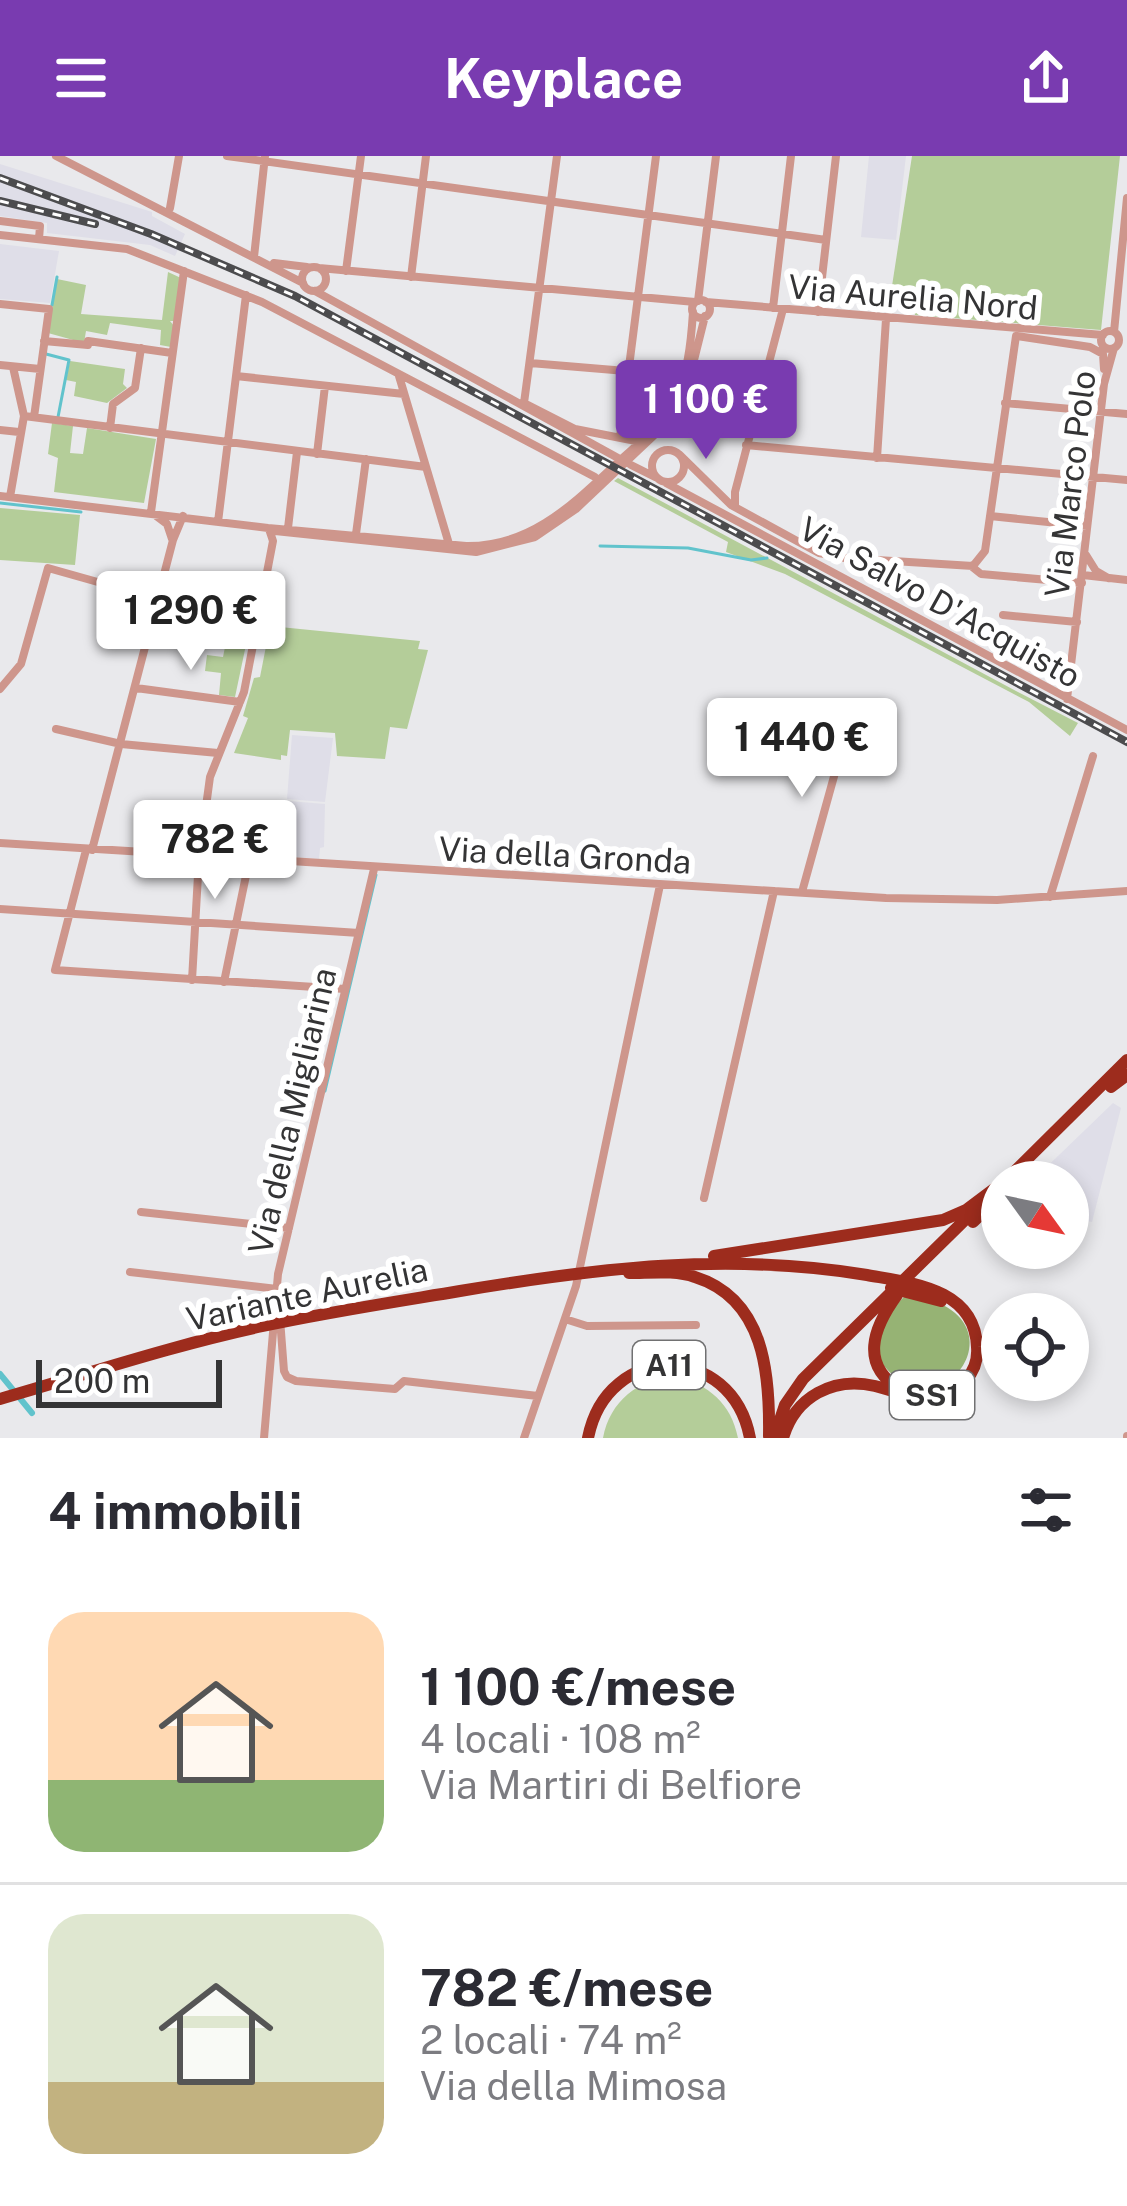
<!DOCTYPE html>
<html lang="it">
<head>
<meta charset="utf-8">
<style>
	body { margin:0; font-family:"Public Sans",sans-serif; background:#f2f2f3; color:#2b2b33; height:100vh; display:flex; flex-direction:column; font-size:45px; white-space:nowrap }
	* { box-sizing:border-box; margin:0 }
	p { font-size:39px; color:#7c7c81 }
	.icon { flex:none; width:66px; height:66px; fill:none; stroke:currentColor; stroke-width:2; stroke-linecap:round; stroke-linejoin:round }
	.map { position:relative; height:1282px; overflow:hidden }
	.panel { display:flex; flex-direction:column; background:#fff; flex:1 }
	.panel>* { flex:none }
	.needle { width:78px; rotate:123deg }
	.fabs { position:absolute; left:981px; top:1005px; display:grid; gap:24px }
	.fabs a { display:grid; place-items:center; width:108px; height:108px; border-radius:50%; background:#fff; box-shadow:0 6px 18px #0003; font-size:60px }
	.scale { position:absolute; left:36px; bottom:30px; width:186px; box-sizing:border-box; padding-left:12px; border:6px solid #343435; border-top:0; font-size:33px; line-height:42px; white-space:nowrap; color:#343435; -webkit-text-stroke:9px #fff; paint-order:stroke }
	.price { position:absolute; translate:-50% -102px; padding:0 27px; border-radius:12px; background:#fff; color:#222; font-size:39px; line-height:78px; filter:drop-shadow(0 3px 6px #0008) }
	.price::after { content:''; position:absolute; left:50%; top:72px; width:36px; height:27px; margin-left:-18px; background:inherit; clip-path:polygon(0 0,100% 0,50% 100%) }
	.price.current { background:#793bb0; color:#fff }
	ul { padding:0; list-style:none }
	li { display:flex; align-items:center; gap:36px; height:300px; padding:0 48px }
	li+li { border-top:3px solid #e1e1e2 }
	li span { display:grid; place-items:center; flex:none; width:336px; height:240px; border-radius:36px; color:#555 }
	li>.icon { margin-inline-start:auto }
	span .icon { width:144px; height:144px; fill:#fffc; stroke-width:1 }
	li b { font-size:51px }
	h2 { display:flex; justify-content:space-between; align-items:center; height:144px; padding:0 48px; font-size:51px }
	header { display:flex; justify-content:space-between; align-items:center; height:156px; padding:0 48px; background:#793bb0; color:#fff; font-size:54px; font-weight:700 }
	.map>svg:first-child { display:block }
	.built { fill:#dfdee8 }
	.green { fill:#b4cd99 }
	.forest { fill:#96b374 }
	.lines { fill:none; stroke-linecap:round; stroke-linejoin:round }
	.stream { stroke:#61c3cc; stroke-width:3 }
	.canal { stroke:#61c3cc; stroke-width:6 }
	.minor { stroke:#ce968c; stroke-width:8 }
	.highway { stroke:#9d2c1d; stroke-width:12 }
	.rail-casing { stroke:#4c4c4e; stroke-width:8 }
	.rail { stroke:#fff; stroke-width:3; stroke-dasharray:9; stroke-linecap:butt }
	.labels { text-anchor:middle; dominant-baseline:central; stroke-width:12; stroke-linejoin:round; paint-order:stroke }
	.shield { fill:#fff; stroke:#717172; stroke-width:3 }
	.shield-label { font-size:30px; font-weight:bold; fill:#343435 }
	.street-label { font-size:33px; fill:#343435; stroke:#fff }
</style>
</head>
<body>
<header><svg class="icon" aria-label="menu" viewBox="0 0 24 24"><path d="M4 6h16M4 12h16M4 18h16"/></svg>Keyplace<svg class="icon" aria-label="share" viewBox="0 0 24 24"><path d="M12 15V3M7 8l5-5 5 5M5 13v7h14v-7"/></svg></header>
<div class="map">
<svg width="1127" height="1282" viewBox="0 0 1127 1282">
	<rect width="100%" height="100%" fill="#e9e9ec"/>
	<path class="built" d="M869,0h37l-10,84 -35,-3z
		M0,8l152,48v4l33,18 -10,22 -25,-11 -103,-12v-10l-47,-7z
		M0,88l59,7 -9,52 -50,-4z
		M292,579l41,3 -8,64 -38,-3z
		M289,645l36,3 -1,43 -4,1 -1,11 -35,-3z
		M1113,947l8,5 -29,114 -24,-4v-36h-37z"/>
	<path class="green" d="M912,0h208l-19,174 -186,-15 -1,-5 -15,-2v-12l-7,-10z
		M168,116l13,6 -6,43h-5l4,5 -3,21 -11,-2 1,-15 -51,-7 -3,12 -21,-4 -2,12 -36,-10 9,-54 29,6 -5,29 81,6z
		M70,205l55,8 -2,15 4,4 -20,15 -33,-7 2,-14 -10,-2z
		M52,267l21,3 -3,27 13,1 4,-26 69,11 -12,64 -90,-11 4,-34 -10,-4z
		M618,322l398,213 62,32 -8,13 -41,-34 -244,-128 -59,-22 2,-10 -114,-61z
		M0,352l80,7 -5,50 -75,-5z
		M235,441l20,5 -20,95 -16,-2 2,-22 -16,-2 2,-16 16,2z
		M270,470l150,15 -2,8 10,1 -21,79 -17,-2 -5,32 -48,-3 -2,-23 -45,-3 -3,26 -6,-1v5l-47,-7 14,-35 -5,-2 11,-38 6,-1z
		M675,1220c34,9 56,27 63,62h-135c7,-37 35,-59 72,-62z"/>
	<path class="forest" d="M905,1140c13,3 26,4 38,9 70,36 -14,133 -66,51l6,-39z"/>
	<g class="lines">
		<path class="stream" d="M52,149l5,-28
			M46,198l23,6 -11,57
			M0,347l81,9
			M600,390l88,2 63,12 16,-2
			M325,935l51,-216"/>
		<path class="canal" d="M0,1218l32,39"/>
		<path class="minor" d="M56,0l247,127
			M227,0l599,84
			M557,0l-33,247 51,26 61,12
			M170,52l9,-52
			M0,65l40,5 -1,13
			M0,79l127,14 135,53 333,175
			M254,101l11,-101
			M274,107l33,4
			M302 123a12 12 0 1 1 24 0a12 12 0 1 1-24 0Z
			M319,112l376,34
			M346,115l15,-115
			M411,121l15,-121
			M315,135l303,167
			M692 153a9 9 0 1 1 18 0a9 9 0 1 1-18 0Z
			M698,145l18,-145
			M706,146l397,33
			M0,148l49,5 -15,108
			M773,152l18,-152
			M818,156l18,-156
			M1101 184a9 9 0 1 1 18 0a9 9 0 1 1-18 0Z
			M1114,176l13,-134
			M1017,180l73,11 13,7 1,15
			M44,185l44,4v-4l84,12
			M530,207l144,12
			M0,209l40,4
			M236,220l168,18
			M399,220l50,168
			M1005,247l122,11
			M24,260l402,51
			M110,272l3,-24 22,-16 6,-40
			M0,274l19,2
			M620,281l36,-281
			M746,289l381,35
			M652 310a16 16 0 1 1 32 0a16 16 0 1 1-32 0Z
			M317,298l8,-68
			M680,299l51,50 88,48 26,5 128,8 12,-15 31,-215
			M877,302l9,-139
			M631,309l24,12
			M666,327l461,247
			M0,340l268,32 198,18c65,1 107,-42 150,-82 21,-19 43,-37 57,-62 15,-27 18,-59 20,-90
			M10,341l14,-81 -11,-49
			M735,349v-13l48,-183
			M990,360l97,10
			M218,366l28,-227
			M288,372l9,-76
			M275,375l201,21 59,-15 41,-28 91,-86 20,-35 18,-72
			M356,378l10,-75
			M172,383l-5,-15 -16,-12 33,-241
			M1086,399l10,16 12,7
			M971,410l10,8 101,9
			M1083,419l44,5
			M1003,459l74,7
			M136,532l104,14
			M0,533l21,-25 27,-96 110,31
			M1067,543l37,-315 10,-36
			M56,573l65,15 97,9
			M0,687l886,55 111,2 130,-9
			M86,694l-31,120 290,19
			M92,694l81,-310 10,-24
			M802,736l49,-177
			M1050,741l43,-141
			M0,753l359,24
			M192,824l7,-122 11,-81 34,-85 29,-151 -4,-12
			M224,826l25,-121
			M704,1042l70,-307
			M141,1056l148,16
			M130,1116l147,17
			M280,1163l4,52 3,6 9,4 99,8 9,-8 134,15
			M565,1163l22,7 109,-1
			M264,1282l14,-164 96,-405
			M524,1282l52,-152 84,-401
			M1127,1282v-2"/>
		<path class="highway" d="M1111,931l16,-12
			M1004,1026l123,-122
			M973,1066l29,-28
			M714,1100l229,-36 23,-10 36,-27
			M629,1117c22,0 46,-3 66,4 70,22 75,98 74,159
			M891,1132l50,13
			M897,1139c-24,33 -38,70 4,95
			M0,1243c87,-25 174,-54 263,-73 65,-14 131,-24 197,-35 137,-23 268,-39 407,-16 44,8 108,13 110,72 1,12 -3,24 -11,33 -28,35 -58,14 -91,6 -42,-10 -80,11 -92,52
			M588,1282c19,-97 144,-96 162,0
			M774,1282l11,-33 18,-26 172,-169"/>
		<defs>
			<path id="rail" d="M0,22l151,56 144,62 832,446
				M0,45l95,23"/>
		</defs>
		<use href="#rail" class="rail-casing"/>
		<use href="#rail" class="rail"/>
	</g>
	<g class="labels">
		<g class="shield">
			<rect x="633" y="1185" width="72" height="48" rx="9"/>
			<rect x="890" y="1215" width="84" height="48" rx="9"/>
		</g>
		<g class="shield-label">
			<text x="669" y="1209">A11</text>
			<text x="932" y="1239">SS1</text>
		</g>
		<g class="street-label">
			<text transform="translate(913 141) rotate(5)">Via Aurelia Nord</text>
			<text transform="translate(1070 328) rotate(-83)">Via Marco Polo</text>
			<text transform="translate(940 446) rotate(29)">Via Salvo D'Acquisto</text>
			<text transform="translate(565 699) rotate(3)">Via della Gronda</text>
			<text transform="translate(292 955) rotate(-77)">Via della Migliarina</text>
			<text transform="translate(307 1138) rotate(-12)">Variante Aurelia</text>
		</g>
	</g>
</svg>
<div class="fabs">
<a><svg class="needle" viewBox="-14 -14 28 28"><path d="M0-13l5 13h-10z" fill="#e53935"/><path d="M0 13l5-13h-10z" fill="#7c7c81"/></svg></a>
<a><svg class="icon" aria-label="locate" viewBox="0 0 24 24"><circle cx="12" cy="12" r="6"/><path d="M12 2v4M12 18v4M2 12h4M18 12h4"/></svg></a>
</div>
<div class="scale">200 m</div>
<b class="price current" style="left:706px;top:306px">1 100 €</b>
<b class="price" style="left:191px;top:517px">1 290 €</b>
<b class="price" style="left:802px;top:644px">1 440 €</b>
<b class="price" style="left:215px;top:746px">782 €</b>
</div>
<section class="panel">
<h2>4 immobili<svg class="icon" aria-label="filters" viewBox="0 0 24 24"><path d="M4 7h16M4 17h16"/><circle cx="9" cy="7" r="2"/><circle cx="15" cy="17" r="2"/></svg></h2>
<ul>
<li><span style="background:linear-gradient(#ffd9b3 70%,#8fb573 0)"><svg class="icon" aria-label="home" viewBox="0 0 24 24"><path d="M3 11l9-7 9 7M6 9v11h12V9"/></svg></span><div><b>1 100 €/mese</b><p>4 locali · 108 m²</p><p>Via Martiri di Belfiore</p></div></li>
<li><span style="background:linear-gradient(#dfe7d0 70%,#c2b280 0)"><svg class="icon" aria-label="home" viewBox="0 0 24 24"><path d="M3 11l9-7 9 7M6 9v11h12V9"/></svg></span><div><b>782 €/mese</b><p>2 locali · 74 m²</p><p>Via della Mimosa</p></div></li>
</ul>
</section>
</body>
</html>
